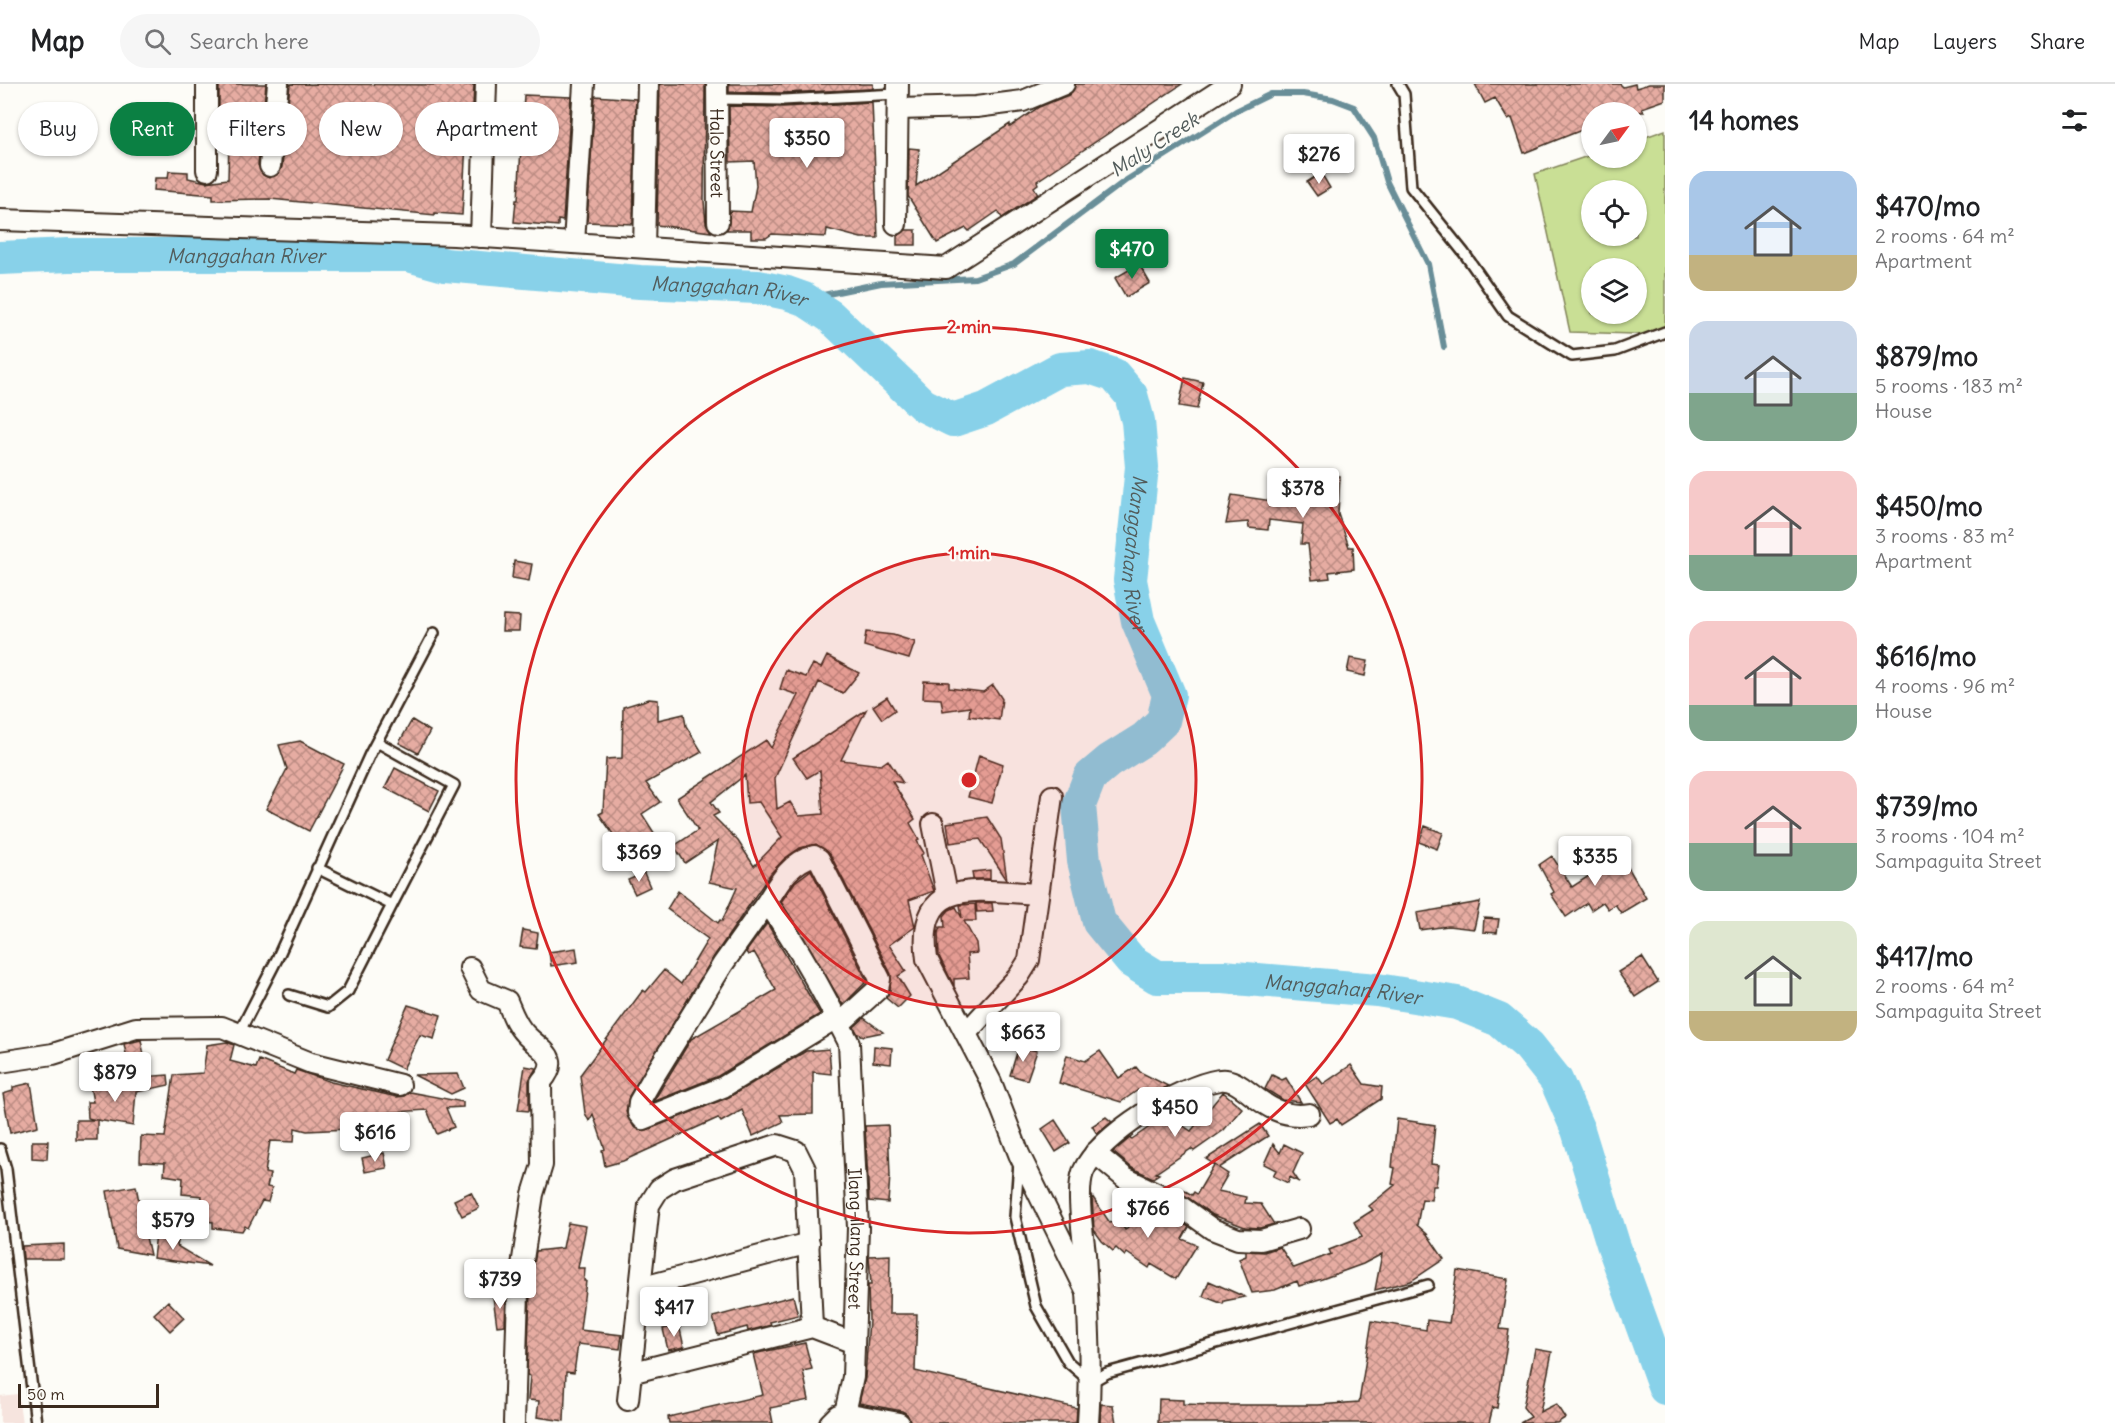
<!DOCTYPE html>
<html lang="en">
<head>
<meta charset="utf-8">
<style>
	body { margin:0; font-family:Delius,sans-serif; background:#f6f6f6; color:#202124; height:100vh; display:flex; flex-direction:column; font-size:22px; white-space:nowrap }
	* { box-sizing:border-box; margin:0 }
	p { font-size:20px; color:#757577 }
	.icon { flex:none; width:33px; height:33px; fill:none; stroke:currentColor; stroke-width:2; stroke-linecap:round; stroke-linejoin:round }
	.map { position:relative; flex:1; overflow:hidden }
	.details { display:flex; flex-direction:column; background:#fff; width:450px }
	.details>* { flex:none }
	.top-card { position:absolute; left:18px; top:18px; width:570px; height:54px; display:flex; gap:12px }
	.needle { width:39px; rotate:57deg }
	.fabs { position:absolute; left:1581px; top:18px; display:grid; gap:12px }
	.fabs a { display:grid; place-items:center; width:66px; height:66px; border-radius:50%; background:#fff; box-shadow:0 2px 4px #0004; font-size:30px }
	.scale { position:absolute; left:18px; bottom:15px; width:141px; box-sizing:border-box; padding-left:6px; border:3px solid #3b2a1e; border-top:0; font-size:16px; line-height:21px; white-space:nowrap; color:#3b2a1e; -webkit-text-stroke:4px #fdfcf7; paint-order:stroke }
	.price { position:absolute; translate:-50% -51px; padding:0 14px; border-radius:6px; background:#fff; color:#222; font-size:20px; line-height:39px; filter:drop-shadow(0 2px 3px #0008) }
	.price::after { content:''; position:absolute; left:50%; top:36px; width:18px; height:14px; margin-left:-9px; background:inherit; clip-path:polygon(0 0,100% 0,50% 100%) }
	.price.selected { background:#0b8043; color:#fff }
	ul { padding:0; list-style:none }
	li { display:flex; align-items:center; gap:18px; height:150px; padding:0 24px }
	li span { display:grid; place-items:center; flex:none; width:168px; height:120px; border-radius:18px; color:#555 }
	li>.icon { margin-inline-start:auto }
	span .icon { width:72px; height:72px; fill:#fffc; stroke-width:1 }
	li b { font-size:26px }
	h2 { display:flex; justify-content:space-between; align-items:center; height:72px; padding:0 24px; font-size:26px }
	.chip { padding:0 21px; border-radius:27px; background:#fff; box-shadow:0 2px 4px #0004; font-size:21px; line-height:54px }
	.chip.selected { background:#0b8043; color:#fff }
	header { display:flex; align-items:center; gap:36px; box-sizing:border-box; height:84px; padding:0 30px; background:#fff; border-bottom:2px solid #e0e0e0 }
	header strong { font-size:28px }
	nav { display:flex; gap:33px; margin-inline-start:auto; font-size:21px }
	.search { width:420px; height:54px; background:#f6f6f6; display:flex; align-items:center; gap:15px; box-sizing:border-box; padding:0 21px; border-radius:33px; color:#757577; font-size:22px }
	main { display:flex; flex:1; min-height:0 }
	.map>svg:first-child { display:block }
	.built { fill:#f6e4de }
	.park { fill:#c9df95; stroke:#82845a; stroke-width:1.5; fill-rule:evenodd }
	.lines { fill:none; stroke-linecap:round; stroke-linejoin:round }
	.stream { stroke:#698e98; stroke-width:6 }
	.river { stroke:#88d1e9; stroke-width:34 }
	.building { fill:url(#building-cross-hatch); stroke:#3b2a1e; stroke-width:1.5; fill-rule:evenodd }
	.service-casing { stroke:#3b2a1e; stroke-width:14 }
	.minor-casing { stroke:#3b2a1e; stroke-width:24 }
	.service { stroke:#fdfcf7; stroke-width:9 }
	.minor { stroke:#fdfcf7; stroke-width:20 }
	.ring { fill:none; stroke:#d62828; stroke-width:3 }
	.labels { text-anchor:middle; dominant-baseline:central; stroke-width:4.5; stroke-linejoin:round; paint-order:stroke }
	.street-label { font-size:18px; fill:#3b2a1e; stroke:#fdfcf7 }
	.water-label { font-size:20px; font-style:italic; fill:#525c5b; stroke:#fdfcf7 }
	.centre { fill:#d62828; stroke:#fdfcf7; stroke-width:3 }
	.ring-label { font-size:18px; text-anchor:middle; font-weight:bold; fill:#d62828; stroke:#fdfcf7; stroke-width:4.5; stroke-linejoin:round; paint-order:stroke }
</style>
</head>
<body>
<header>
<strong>Map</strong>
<div class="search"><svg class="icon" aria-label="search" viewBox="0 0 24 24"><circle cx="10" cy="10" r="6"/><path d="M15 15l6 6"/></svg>Search here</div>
<nav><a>Map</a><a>Layers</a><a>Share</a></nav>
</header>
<main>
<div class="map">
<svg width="1665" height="1339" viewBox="0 0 1665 1339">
	<defs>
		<pattern id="building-cross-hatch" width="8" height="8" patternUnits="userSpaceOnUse" patternTransform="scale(1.5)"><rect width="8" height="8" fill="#e6aca2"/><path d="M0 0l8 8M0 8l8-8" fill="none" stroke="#bc8c83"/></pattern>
	</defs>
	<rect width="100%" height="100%" fill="#fdfcf7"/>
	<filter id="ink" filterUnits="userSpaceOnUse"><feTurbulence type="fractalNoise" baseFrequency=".0167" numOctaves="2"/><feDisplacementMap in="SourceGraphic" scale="12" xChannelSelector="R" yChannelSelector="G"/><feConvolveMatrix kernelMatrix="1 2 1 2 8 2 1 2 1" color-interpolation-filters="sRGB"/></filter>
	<g filter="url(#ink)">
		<path class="built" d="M18,1310l4,29h-22v-27z"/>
		<path class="park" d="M1665,46v205l-95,-3 -35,-158 56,-19 1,3h44l1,-18zM1592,106h44v46h-44zM1592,184h44v46h-44z"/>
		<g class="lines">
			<path class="stream" d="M804,215l77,-16 94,-5 39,-14 111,-83 111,-70 35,-17h32l30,5 21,8 20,31 13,44 41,82 16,83"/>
			<path class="river" id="s1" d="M0,174l69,-3h340l36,10 195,17 118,5 29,6 17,6 26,17 93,89 30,15 33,-11 74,-40 30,-2 24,8 17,20 7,26 4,46 -12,113 8,41 31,74 -6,26 -19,18 -35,22 -19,16 -11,28 5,56 15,61 32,39 26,16h66l154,13 80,13 42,17 30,26 27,34 22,50 35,114 52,144"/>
		</g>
		<path class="building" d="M219,0h47l-8,81 5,10 6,3 10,-5 3,-6 8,-83 184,1 -2,42h-3l-3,16 -4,72 -27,-2v2l-165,-16 -57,1v-5l-59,-5 1,-12h13l1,-7 19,1v6l18,4 22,-3 1,-40 -10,-1z
			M660,0h45l-1,117 2,22 5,9 -54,-7z
			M729,0h144v5l-90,4 -54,-1z
			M1076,0h106l-145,97 1,3 -4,3 4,7 -36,24 -4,-7 -29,20 -3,-3 -29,15 -29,-47 1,-48 10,1 -3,37 94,-62v3l29,-20 30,-12z
			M1475,0h145l3,3 12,-3 1,4 13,-4h16v16l-23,8 2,4h-52v14l-68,27 -12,-35 -4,2 -13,-22 -10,5z
			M524,11l47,2 -8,124 -5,-1v6l-44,-4 2,-22h2z
			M595,12l41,3 -3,125 -46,-2z
			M872,18l6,136h-17l-34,-9 -1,8 -54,-3 -6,4h-15v-8h-24l3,-19 21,1 5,-26 -2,-25 -24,1 -1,-56 54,1z
			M1321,89l9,15 -13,8 -10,-14z
			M906,146h10v15h-19v-9z
			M1139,180l11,19 -24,14 -11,-19z
			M1185,294l18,4 -6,27 -18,-3z
			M1302,390l38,2 -2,38 11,33h4l1,22 -25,3 1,6 -18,2 -4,-36h-7l2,-20 -34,-4 -1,10 -19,-2 -1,-6 -22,2 6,-29 40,6v-4h3l1,-20 26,2z
			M514,477l18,3 -3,17 -17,-3z
			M503,531l17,1 -1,15h-17z
			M866,548l27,3 22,7 -6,17 -45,-13z
			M827,572l32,17 -16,20 -24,-11 -44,96 2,31 13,-7 9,14 24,-2 -3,-44 -13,8 -14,-20 73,-48 -25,50 40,5 7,-5 15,23 -11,-2 23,38 -5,4 9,16 -2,2 7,12 -3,2 13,36 -25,9 6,27 -26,18 17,26 -8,5 12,20 -12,12 -12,-10 4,-7 1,-17 -61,-120 -14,-10 -16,4 -16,11 -13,14 -58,85 -84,138 -3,16 8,15 13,3 82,-33 77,-46 23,-2 2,25 -18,-2v42l-33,1 3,7 -30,14 -11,-26 -21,12 -3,-4 -95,43 -18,5 -3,-16 3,-1 -12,-35 -4,7 -4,-8 -5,-38 63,-85 3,2 18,-22 17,14 27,-45 -41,-30 11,-18 40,32 2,-3 2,1 15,-33 -28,-6 9,-41 -33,22 -11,-17 24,-16 -21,-32 89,-58 5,8 27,-53 -18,-6 6,-19 20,7 7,-13 8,4zM745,691l2,28 12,-1 23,35 -28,29 -16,-25 -25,-25 6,-3 -8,-11z
			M1350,574l18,3 -3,15 -18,-4z
			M924,597l25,1v6l34,4 10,-7 9,14 -3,21 -30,-4 1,-9 -27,4 -2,-12 -18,-1z
			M887,613l8,13 -13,9 -9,-13z
			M649,615l9,1v20l26,-6 2,12 16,26 -56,31 14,19 -18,12 18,28 -29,18 -32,-46 4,-2 3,-53 16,-1 1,-51z
			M412,636l18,11 -12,22 -19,-10z
			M300,657l44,23 -35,67 -43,-22 21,-40 -8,-24z
			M979,671l24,9 -11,39 -24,-6z
			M395,684l44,23 -10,20 -44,-23z
			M987,733l14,22 6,41 -27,-41 -30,4 -3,-20z
			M1425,742l18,7 -6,16 -18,-7z
			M1621,771l25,43 -25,15 -6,-9 -7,5 -5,-7 -12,8 -4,-7 -21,14 -15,-23 3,-2 -15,-27 13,-9 20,31z
			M811,786l56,111 -24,24 -62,-103 14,-20z
			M990,786v9h-17l-1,-7z
			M644,789l6,14 -15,7 -7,-14z
			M1480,818l-6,27 -26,-3 -28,4 -3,-17z
			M976,819h16l1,8 -16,1z
			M975,820l1,17h-12l12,22 1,10 -10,1 2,24 -15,1v7l-15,-30 -1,-23 2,-6h5l-1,-11 5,-6 7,-3 6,11 -2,-13z
			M1484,834l15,1 -2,14 -14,-1z
			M767,839l53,91 -102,62 -65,26 38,-63 85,-49 -22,-38 -6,3 -2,-3z
			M523,846l15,3 -2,16 -16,-2z
			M576,864l2,14 -27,4 -2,-14z
			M1642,873l16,25 -23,15 -17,-25z
			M408,921l33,10 -7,24 -14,-4 -17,34 -19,-9z
			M864,934l19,14 -19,4 -6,-2 -4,-7z
			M141,956l3,15 -17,4 -3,-15z
			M227,958l7,3 -4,16 26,7 3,-8 35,14 2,-4 35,12 66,15 7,-1 6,-4 53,10v5l-17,1 8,19 -17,7 -10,-24 -47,3 2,11 -33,5 -42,2 -12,-3 -1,14 -24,-1 -5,32 5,1 -3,13 5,1 -4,14 -6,-1 -14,27 -3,-2 -3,5 -29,-3v-6l-14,-2 3,-24 -20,-2 1,-16 -19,-3 1,-12 -25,-1 1,-26 24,1 9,-62 29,-2 4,-28z
			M874,962l18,2 -1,16 -18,-2z
			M1019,962l18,5 -10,29 -17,-5z
			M1100,967l19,27 17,-11 4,5 28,14 -18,10 -12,-6 -17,12 -62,-19 8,-28 18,6z
			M1351,981l13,19 18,3 -1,12 -40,26 -4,-6 -7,4 -25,-39 12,-8 6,8z
			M525,982l11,2 -7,13v30l-11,-1z
			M458,990l6,14 -13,6 -37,-19z
			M168,991l1,10 -33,7 -3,34 -36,-6v20h-21v-20h20l-8,-2 -1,-16h6l-4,-21z
			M1272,991l10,5 4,-2 15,24 -18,-2 -18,-11z
			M31,999l7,43 -28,7 -7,-39 10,-3v-4z
			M1223,1008l19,16 -18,22 -30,21 -3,-2 -35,24 3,1 -6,4 -21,-10 -19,-16 17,-14 2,1 35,-24 24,16z
			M1106,1033l6,5 -15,12 -5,-8z
			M1397,1035l38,6 -4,39 8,1 -3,21h-3l-2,14 -9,-1 -5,26 10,9 17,25 -33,22 -36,9 7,-36 -19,10 -41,15 -23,7 -2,-5 -22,9 -23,3 -13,-34 7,-3v-5l18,1 16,-5 14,21 37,-14 -2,-4 33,-13 -8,-15 19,-12 -4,-4 26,-21 -3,-1 3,-16 -3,-1z
			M1055,1036l15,23 -14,9 -14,-23z
			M1260,1040l8,12 -49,32 9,6 -10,17 28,6 -1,6 16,1 13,20 -14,4 -15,-1 -32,-12 -33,-23 2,-3 10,6 2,-3 3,2 17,-29 4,2 -12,-8z
			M888,1041l2,50 -2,28 -19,-2 -4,-75z
			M32,1057h16l-1,18 -15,-1z
			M1273,1060l7,9 4,-9 18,9 -9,20 6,9 -9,-5 -2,6 -15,-7 3,-6 -12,-6z
			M384,1069l3,15 -22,4 -3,-14z
			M136,1102l10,51 4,18 -33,-6 -10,-58z
			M471,1108l8,16 -17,8 -8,-16z
			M1092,1112l18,27 8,-5 7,12 25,-27 39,24 -7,12 15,6 -21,34 -25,-15 -2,4 -22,-15 -2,3 -9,-8 -3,3 -11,-10 -8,-11z
			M568,1139l18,3 -8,42h7l-1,13h2l-6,49 42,5 -2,14 -42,-5 -4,29 -8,-1 -2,49 -27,-4 2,-16 -11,-1 2,-24 -3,-1 3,-82 6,-42 27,-3z
			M156,1150l23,3 -2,9 33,20 -57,-8z
			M64,1160v15h-41l-1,-13z
			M890,1171l-1,59h28l-2,57 162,37 -1,15h-165l-4,-9 -5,-3 -43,-8 6,-25 4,-58 -1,-35h3l-2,-29z
			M1457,1186l51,9 -8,50 9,1 -12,78 -4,-1 -4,16h-331l1,-24 24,1v4l29,1h106l41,-3 13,-81 54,9 1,-10 22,3z
			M1209,1197l36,16 -21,4 -1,3 -20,-8z
			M506,1211l-1,30 -8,1 -4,-29z
			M793,1212l5,19 -28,7 1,3 -23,6 -1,-4 -29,8 -5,-18z
			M168,1217l16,17 -14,13 -16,-17z
			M679,1241l5,22 -16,3 -5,-21z
			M805,1259l7,26 -9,2 6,29 -39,8 3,15h-104l-1,-6 95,-22 -10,-41z
			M1535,1265l17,3 -12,60 16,-8 9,14 -8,5h-37l11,-6 -8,-10z
			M1101,1320l12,1 3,18h-16z"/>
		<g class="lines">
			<defs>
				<path id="service" d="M1398,0l6,10 7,93 53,66 44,63 64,40 43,-5 50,-19
					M717,15l66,1 114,-6
					M317,784l75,37 62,-120 -77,-43
					M289,911l39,12 20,-16 44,-86
					M239,949l38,-74 93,-205 64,-121
					M0,1065l6,20 30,254
					M1019,1078l-4,55 21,89 32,56 23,20 16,-9 321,-88"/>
				<g id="minor">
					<path id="s2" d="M717,0l1,138"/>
					<path d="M898,25l78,-2 47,-6 41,-17"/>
					<path d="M270,82l8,-82"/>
					<path d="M207,86v-86"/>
					<path d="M0,136l454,15 492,33 284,-184"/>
					<path d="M896,140l2,-140"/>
					<path d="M481,153l5,-153"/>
					<path d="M574,159l10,-159"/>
					<path d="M644,163l4,-163"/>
					<path d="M933,740l14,70"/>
					<path d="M1038,810c-57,-3 -123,-20 -111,65l64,123 28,72 68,138"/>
					<path id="s3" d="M767,818c11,-18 24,-41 47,-46l5,3 61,120 -2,10 -33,30 -9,-1 -113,69 -80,32 -5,-6 1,-11 15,-26 69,-112 44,-62c32,45 57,92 82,141l9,185 -5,149 -8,36 -7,2 -8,8"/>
					<path d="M470,884l11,22 26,11c5,12 9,24 18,33 16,17 38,23 16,48l1,83 -9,29 -15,98 -4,131"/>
					<path d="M966,949l53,-57 10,-16 23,-164"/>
					<path d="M0,978l53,-8 83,-26 86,-1 89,36 89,22"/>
					<path d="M1095,1069l30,25 48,23 39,28 26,10 23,1 38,-11"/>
					<path d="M640,1204l169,-45"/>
					<path d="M630,1289l182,-46 42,16"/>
					<path d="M628,1316l21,-195 10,-16 16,-10 102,-34 19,6 9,18 7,158"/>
					<path d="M845,1329l54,10"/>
					<path d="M1088,1339c4,-57 0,-112 -3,-169 -2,-21 -9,-62 -2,-82 16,-37 97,-86 136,-92 26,-5 44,42 90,34"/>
				</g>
			</defs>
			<use href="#service" class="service-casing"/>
			<use href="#minor" class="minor-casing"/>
			<use href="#service" class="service"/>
			<use href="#minor" class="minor"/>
		</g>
	</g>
	<circle cx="969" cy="696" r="227" fill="#d62828" fill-opacity=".12"/>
	<g class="ring">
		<circle cx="969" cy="696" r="227"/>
		<circle cx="969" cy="696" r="453"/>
	</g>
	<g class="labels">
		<g class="street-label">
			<text stroke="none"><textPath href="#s2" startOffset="69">Halo Street</textPath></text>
			<text stroke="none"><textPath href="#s3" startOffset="1106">Ilang-ilang Street</textPath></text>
		</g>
		<g class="water-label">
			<text transform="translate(1154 60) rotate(-33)">Maly Creek</text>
			<text stroke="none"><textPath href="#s1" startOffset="246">Manggahan River</textPath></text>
			<text stroke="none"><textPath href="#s1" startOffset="732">Manggahan River</textPath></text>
			<text stroke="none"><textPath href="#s1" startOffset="1362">Manggahan River</textPath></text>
			<text stroke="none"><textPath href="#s1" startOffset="2046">Manggahan River</textPath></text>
		</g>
	</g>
	<circle cx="969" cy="696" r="9" class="centre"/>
	<g class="ring-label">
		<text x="969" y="249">2 min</text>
		<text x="969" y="475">1 min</text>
	</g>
</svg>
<div class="fabs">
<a><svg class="needle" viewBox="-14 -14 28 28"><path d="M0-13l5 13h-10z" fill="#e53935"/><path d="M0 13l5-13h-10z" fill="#757577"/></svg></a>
<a><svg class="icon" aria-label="locate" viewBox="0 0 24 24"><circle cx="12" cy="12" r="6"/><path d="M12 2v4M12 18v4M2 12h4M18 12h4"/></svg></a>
<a><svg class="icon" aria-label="layers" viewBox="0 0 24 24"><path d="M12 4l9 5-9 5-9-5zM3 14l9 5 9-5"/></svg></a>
</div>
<div class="scale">50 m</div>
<b class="price" style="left:807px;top:85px">$350</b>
<b class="price" style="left:1319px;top:101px">$276</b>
<b class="price selected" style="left:1132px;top:196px">$470</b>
<b class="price" style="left:1303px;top:435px">$378</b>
<b class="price" style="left:639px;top:799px">$369</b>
<b class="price" style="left:1595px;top:803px">$335</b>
<b class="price" style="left:1023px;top:979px">$663</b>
<b class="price" style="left:115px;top:1019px">$879</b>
<b class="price" style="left:1175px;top:1054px">$450</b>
<b class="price" style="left:375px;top:1079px">$616</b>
<b class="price" style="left:1148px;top:1155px">$766</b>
<b class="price" style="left:173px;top:1167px">$579</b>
<b class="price" style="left:500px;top:1226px">$739</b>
<b class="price" style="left:674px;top:1254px">$417</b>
<div class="top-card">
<a class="chip">Buy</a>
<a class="chip selected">Rent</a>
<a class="chip">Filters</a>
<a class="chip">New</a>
<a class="chip">Apartment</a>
</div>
</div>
<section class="details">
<h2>14 homes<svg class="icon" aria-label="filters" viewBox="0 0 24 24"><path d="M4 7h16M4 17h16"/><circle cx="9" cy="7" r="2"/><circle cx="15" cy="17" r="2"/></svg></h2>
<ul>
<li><span style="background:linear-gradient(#a9c7e8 70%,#c2b280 0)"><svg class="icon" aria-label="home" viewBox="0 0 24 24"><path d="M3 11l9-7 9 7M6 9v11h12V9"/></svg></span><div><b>$470/mo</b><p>2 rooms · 64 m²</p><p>Apartment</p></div></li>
<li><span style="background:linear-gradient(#c9d6e8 60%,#7fa58c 0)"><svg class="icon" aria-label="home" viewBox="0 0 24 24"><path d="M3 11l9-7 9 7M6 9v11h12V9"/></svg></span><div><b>$879/mo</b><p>5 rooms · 183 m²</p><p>House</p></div></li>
<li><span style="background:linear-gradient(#f6c9c9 70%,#7fa58c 0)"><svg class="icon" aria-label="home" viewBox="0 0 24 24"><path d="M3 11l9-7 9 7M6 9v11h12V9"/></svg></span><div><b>$450/mo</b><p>3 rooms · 83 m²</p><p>Apartment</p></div></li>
<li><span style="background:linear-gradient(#f6c9c9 70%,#7fa58c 0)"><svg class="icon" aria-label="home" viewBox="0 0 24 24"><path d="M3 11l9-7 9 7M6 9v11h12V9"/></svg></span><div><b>$616/mo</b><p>4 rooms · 96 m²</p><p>House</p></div></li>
<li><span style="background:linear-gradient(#f6c9c9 60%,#7fa58c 0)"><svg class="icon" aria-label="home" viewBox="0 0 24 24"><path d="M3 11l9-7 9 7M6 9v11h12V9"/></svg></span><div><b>$739/mo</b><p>3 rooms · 104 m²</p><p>Sampaguita Street</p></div></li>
<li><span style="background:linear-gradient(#dfe7d0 75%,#c2b280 0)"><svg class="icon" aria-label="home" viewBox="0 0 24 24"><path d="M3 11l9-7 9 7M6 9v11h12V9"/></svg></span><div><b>$417/mo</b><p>2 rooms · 64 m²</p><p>Sampaguita Street</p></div></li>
</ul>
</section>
</main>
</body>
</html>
